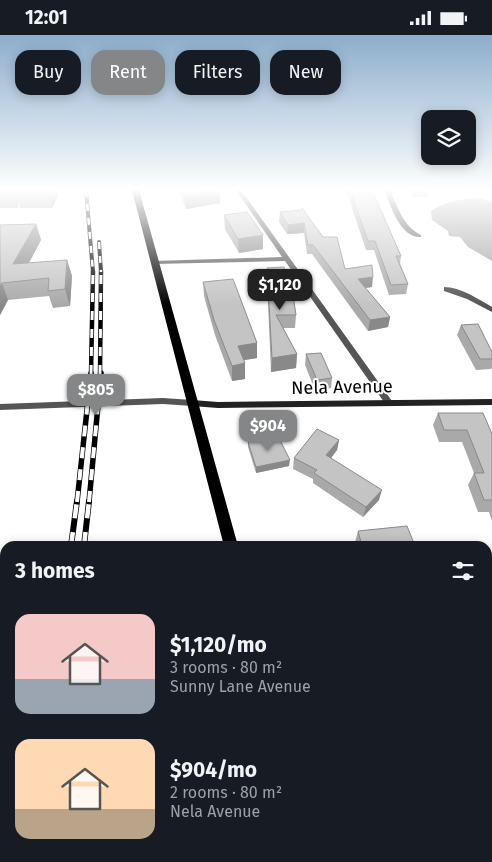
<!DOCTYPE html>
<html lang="en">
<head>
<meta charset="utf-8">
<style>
	body { margin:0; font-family:"Fira Sans",sans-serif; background:#242831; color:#f1f3f6; height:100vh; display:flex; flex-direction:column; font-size:19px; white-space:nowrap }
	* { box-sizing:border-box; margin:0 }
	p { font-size:16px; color:#9ea1a6 }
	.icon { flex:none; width:28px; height:28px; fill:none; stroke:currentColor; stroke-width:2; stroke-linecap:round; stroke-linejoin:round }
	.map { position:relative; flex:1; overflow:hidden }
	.side { position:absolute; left:0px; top:506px; width:492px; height:321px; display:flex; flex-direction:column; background:#171b24; border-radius:15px 15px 0 0; box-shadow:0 2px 12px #0003 }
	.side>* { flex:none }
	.banner { position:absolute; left:15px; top:15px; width:462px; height:45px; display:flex; gap:10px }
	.controls { position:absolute; left:421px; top:75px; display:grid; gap:10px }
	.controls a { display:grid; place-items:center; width:55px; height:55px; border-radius:10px; background:#171b24; box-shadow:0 2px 12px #0003; font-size:25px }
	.price { position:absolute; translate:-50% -42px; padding:0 11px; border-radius:10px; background:#858687; color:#fff; font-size:16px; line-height:32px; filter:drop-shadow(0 1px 2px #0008) }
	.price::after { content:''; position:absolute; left:50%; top:30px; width:15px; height:11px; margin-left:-8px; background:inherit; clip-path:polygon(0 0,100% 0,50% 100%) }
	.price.active { background:#222; color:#fff }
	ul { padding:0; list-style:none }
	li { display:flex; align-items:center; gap:15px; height:125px; padding:0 15px }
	li span { display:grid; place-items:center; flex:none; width:140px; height:100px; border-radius:15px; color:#555 }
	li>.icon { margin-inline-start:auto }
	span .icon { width:60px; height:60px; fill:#fffc; stroke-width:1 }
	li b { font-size:21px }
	h2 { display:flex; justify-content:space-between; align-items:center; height:60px; padding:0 15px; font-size:21px }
	.tag { padding:0 18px; border-radius:15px; background:#171b24; box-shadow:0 2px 12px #0003; font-size:18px; line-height:45px }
	.tag.active { background:#858687; color:#fff }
	.status { display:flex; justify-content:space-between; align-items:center; height:35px; padding:0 25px; background:#171b24; direction:ltr }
	.status svg { height:14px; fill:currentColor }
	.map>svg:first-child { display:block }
	.water { fill:#a3a3a3 }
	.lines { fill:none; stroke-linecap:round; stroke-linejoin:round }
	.street { fill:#555; fill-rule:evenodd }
	.secondary { fill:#222; fill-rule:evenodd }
	.primary { fill:#000; fill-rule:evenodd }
	.rail-far4-casing { stroke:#000; stroke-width:4 }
	.rail-far3-casing { stroke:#000; stroke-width:4.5 }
	.rail-far2-casing { stroke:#000; stroke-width:5.5 }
	.rail-far1-casing { stroke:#000; stroke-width:6 }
	.rail-casing { stroke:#000; stroke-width:8 }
	.rail-far4 { stroke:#fff; stroke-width:2.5; stroke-dasharray:7; stroke-linecap:butt }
	.rail-far3 { stroke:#fff; stroke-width:3; stroke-dasharray:9; stroke-linecap:butt }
	.rail-far2 { stroke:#fff; stroke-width:4; stroke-dasharray:11; stroke-linecap:butt }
	.rail-far1 { stroke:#fff; stroke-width:4.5; stroke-dasharray:14; stroke-linecap:butt }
	.rail { stroke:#fff; stroke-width:5.5; stroke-dasharray:18; stroke-linecap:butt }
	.wall { fill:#a9a9a9 }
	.shaded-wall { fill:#898989 }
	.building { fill:#c4c4c4; stroke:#898989 }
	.labels { text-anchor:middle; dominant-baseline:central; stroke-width:4; stroke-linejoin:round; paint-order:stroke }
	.street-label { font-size:18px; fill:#000; stroke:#fff }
</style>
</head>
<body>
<div class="status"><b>12:01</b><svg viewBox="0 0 49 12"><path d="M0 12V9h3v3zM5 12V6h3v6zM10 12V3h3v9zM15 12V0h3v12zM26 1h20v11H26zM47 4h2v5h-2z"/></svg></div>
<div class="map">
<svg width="492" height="827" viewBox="0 0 492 827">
	<rect width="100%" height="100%" fill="#fff"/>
	<path class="water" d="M479,163l13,4v59l-24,-14 -8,-10 -11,-1 -1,-5 -16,-11 -1,-9c16,-10 29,-12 48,-13z"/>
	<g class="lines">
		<path class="street" d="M236,155h5l151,211 2,2 -2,2h-6l-101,-144 -133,3v-2l2,-1 128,-4z
			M384,155h6c8,18 13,36 31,45v2c-21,1 -30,-31 -37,-47z
			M444,252c17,0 34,12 48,20v5l-25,-13 -23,-8z
			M163,363l29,2 5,3 -5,3 -29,-2 -163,6v-6z"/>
		<path class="secondary" d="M492,364v6l-274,3 -26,-2 -5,-3 5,-3 26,2z"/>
		<path class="primary" d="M132,155h7l99,356h-14z
			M303,822h22l1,5h-22z"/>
		<defs>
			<path id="rail-far4" d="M86,155l7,82
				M99,207l2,30"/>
			<path id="rail-far3" d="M91,339l2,-103
				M100,339l1,-103"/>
			<path id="rail-far2" d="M77,467l14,-129
				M89,467l12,-129"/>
			<path id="rail-far1" d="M71,511l6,-45
				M84,511l5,-45"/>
			<path id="rail" d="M15,827l1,-5
				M34,827l1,-5"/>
		</defs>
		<use href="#rail-far4" class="rail-far4-casing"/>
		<use href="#rail-far3" class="rail-far3-casing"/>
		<use href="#rail-far2" class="rail-far2-casing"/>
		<use href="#rail-far1" class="rail-far1-casing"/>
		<use href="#rail" class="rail-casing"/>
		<use href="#rail-far4" class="rail-far4"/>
		<use href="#rail-far3" class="rail-far3"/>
		<use href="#rail-far2" class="rail-far2"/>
		<use href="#rail-far1" class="rail-far1"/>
		<use href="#rail" class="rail"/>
	</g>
	<path class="wall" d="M0,155h58v6l-6,12h-32l-2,-7v7h-18z
		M179,155h40l1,13 -34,6z
		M346,155h26l29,66 -1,7 8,21 -2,10 -17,1 -15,-45h-8z
		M409,155h19l-1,7h-14z
		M302,175l43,59 27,18 -7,1 25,29 -2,10 -20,4 -56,-77h-5l-3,-21 -17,1 -8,-12 1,-10z
		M224,180l39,34 -24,4 -14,-24z
		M36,189l5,16 -12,23 38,-3 5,16 -2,30 -17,2 -4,-12 -41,4 -8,15v-90z
		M267,233l29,47 -1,13h-12l14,26 -1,14 -25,4 -4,-92z
		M203,247l54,61v15l-13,2 1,3v16l-13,2 -17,-46 -11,-39z
		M461,290l31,27v16l-1,1 -15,1 -19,-35z
		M306,319l26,24 -1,10 -16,2 -10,-25z
		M438,378l54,21v87l-3,-9h-11l-10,-27 6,-12 -12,-31h-23l-6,-17z
		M339,405l-2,10 -6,8 48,42 -16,17 -50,-34v-4l-20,-10 1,-11z
		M248,407l41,24 -33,7 -8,-26z
		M358,496l57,15h-61z"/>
	<path class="shaded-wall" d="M13,155h5l-3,1 3,10v7z
		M48,155h10v6l-6,12 -5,-17z
		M219,155l1,13 -34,6 -1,-13z
		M304,188v10l-17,1 1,-9z
		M36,189l5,16 -22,41 -6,-17z
		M263,200v14l-24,4 -1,-14z
		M67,225l5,16 -2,30 -5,-17z
		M373,242l-1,10 -16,2 2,-10z
		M2,248l6,17 -8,15v-29z
		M390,282l-2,10 -20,4 2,-11z
		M257,308v15l-19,3v-15z
		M297,319l-1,14 -25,4 1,-14z
		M245,328v16l-13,2v-15z
		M339,405l-2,10 -12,16 1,-11z
		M290,425l-1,6 -33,7v-6z
		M382,455l-3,10 -16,17 3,-10z
		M170,822h4v5h-4z"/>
	<path class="building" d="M0,155h13v1h-13z
		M16,155h32l-1,1h-32z
		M183,155h34l-32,6z
		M350,155h22l29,66h-5l12,28 -17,1 -16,-44h-7z
		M302,173l21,29h14l8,32 27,-4 1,12 -15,2 32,38 -20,3 -57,-75h-5l-4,-22 -16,2 -8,-13 22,-2z
		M247,177l16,23 -25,4 -14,-24z
		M36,189l-23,40 54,-4 -2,29 -17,2 1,-13 -47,5 -2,3v-61z
		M284,232l8,28h1l3,20h-20l21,39 -25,4 -5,-90z
		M233,244l24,64 -19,3 7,17 -13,3 -18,-46 -11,-38z
		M478,289l14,28v7h-12l-19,-34z
		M321,318l11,25 -15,2 -11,-26z
		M438,378h45l9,21v66h-8l-10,-27h10l-17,-43h-23z
		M317,394l22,11 -13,15 56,35 -16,17 -52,-34 3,-3 -23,-12z
		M278,401l12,24 -34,7 -8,-25z
		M407,491l8,20h-53l-4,-15z
		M67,822h103v5h-104z"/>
	<linearGradient id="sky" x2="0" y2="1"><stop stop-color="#8cadcc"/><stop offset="0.57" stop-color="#fff"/><stop offset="1" stop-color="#fff" stop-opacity="0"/></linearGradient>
	<rect width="492" height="271" fill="url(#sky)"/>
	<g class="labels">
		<g class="street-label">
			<text transform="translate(342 352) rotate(-1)">Nela Avenue</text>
		</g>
	</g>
</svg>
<div class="controls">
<a><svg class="icon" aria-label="layers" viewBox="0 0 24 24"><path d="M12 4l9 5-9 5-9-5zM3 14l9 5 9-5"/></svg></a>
</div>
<b class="price active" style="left:280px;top:276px">$1,120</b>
<b class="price" style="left:96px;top:381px">$805</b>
<b class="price" style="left:268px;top:417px">$904</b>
<div class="banner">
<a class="tag">Buy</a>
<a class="tag active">Rent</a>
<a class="tag">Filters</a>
<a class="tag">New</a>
</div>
<section class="side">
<h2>3 homes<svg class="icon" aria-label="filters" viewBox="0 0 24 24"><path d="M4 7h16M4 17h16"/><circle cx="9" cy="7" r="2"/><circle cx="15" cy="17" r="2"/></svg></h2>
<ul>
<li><span style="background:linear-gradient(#f6c9c9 65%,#9aa5b1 0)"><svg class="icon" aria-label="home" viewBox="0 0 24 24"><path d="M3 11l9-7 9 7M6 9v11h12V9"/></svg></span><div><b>$1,120/mo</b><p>3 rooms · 80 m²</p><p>Sunny Lane Avenue</p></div></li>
<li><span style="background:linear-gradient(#ffd9b3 70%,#b9a48a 0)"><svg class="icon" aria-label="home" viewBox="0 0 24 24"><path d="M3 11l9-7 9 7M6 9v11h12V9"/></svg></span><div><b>$904/mo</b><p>2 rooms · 80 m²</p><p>Nela Avenue</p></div></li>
</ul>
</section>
</div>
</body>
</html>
